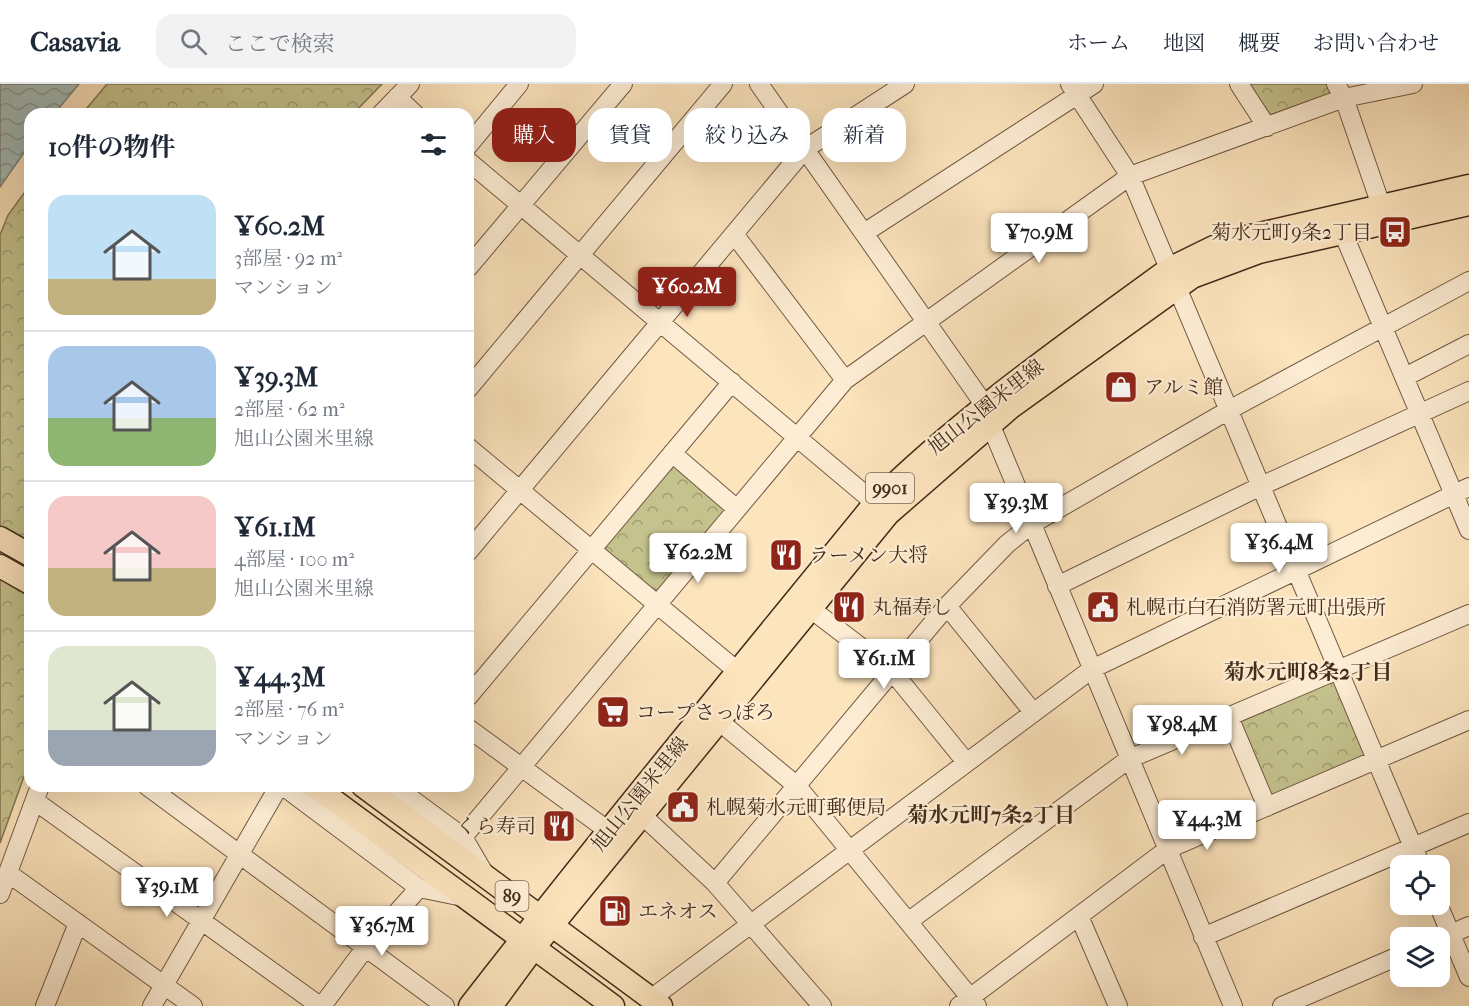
<!DOCTYPE html>
<html lang="ja">
<head>
<meta charset="utf-8">
<style>
	body { margin:0; font-family:"IM FELL French Canon","Noto Serif JP",serif; background:#f2f2f3; color:#1f2937; height:100vh; display:flex; flex-direction:column; font-size:22px; white-space:nowrap }
	* { box-sizing:border-box; margin:0 }
	p { font-size:20px; color:#747a83 }
	.icon { flex:none; width:33px; height:33px; fill:none; stroke:currentColor; stroke-width:2; stroke-linecap:round; stroke-linejoin:round }
	.map { position:relative; flex:1; overflow:hidden }
	.details { position:absolute; left:24px; top:24px; width:450px; height:684px; display:flex; flex-direction:column; background:#fff; border-radius:18px; box-shadow:0 6px 24px #0002 }
	.details>* { flex:none }
	.guide { position:absolute; left:492px; top:24px; width:570px; height:54px; display:flex; gap:12px }
	.tools { position:absolute; left:1390px; top:771px; display:grid; gap:12px }
	.tools a { display:grid; place-items:center; width:60px; height:60px; border-radius:12px; background:#fff; box-shadow:0 6px 24px #0002; font-size:30px }
	.price { position:absolute; translate:-50% -51px; padding:0 14px; border-radius:6px; background:#fff; color:#222; font-size:20px; line-height:39px; filter:drop-shadow(0 2px 3px #0008) }
	.price::after { content:''; position:absolute; left:50%; top:36px; width:18px; height:14px; margin-left:-9px; background:inherit; clip-path:polygon(0 0,100% 0,50% 100%) }
	.price.selected { background:#8f2418; color:#fff }
	ul { padding:0; list-style:none }
	li { display:flex; align-items:center; gap:18px; height:150px; padding:0 24px }
	li+li { border-top:2px solid #e0e1e3 }
	li span { display:grid; place-items:center; flex:none; width:168px; height:120px; border-radius:18px; color:#555 }
	li>.icon { margin-inline-start:auto }
	span .icon { width:72px; height:72px; fill:#fffc; stroke-width:1 }
	li b { font-size:26px }
	h2 { display:flex; justify-content:space-between; align-items:center; height:72px; padding:0 24px; font-size:26px }
	.chip { padding:0 21px; border-radius:18px; background:#fff; box-shadow:0 6px 24px #0002; font-size:21px; line-height:54px }
	.chip.selected { background:#8f2418; color:#fff }
	header { display:flex; align-items:center; gap:36px; box-sizing:border-box; height:84px; padding:0 30px; background:#fff; border-bottom:2px solid #e0e1e3 }
	header strong { font-size:28px }
	nav { display:flex; gap:33px; margin-inline-start:auto; font-size:21px }
	.search { width:420px; height:54px; background:#f2f2f3; display:flex; align-items:center; gap:15px; box-sizing:border-box; padding:0 21px; border-radius:18px; color:#747a83; font-size:22px }
	.map>svg:first-child { display:block }
	.park { fill:url(#park-crowns); stroke:#847654; stroke-width:1.5 }
	.water { fill:url(#water-waves); stroke:#7c827a; stroke-width:1.5 }
	.lines { fill:none; stroke-linecap:round; stroke-linejoin:round }
	.minor-casing { stroke:#725943; stroke-width:20 }
	.major-casing { stroke:#442b1a; stroke-width:25 }
	.minor { stroke:#fdedd4; stroke-width:18 }
	.major { stroke:#fce4bd; stroke-width:22 }
	.labels { text-anchor:middle; dominant-baseline:central; stroke-width:4.5; stroke-linejoin:round; paint-order:stroke }
	.shield { fill:#fdedd4; stroke:#7c6552; stroke-width:1.5 }
	.shield-label { font-size:18px; font-weight:bold; fill:#442b1a }
	.poi-label { font-size:20px; fill:#442b1a; stroke:#fdedd4; text-anchor:start }
	.street-label { font-size:20px; fill:#442b1a; stroke:#fdedd4 }
	.neighbourhood-label { font-size:21px; font-weight:bold; fill:#442b1a; stroke:#fdedd4 }
</style>
</head>
<body>
<header>
<strong>Casavia</strong>
<div class="search"><svg class="icon" aria-label="search" viewBox="0 0 24 24"><circle cx="10" cy="10" r="6"/><path d="M15 15l6 6"/></svg>ここで検索</div>
<nav><a>ホーム</a><a>地図</a><a>概要</a><a>お問い合わせ</a></nav>
</header>
<div class="map">
<svg width="1469" height="922" viewBox="0 0 1469 922">
	<defs>
		<pattern id="park-crowns" width="20" height="18" patternUnits="userSpaceOnUse" patternTransform="scale(1.5)"><rect width="20" height="18" fill="#c4c28d"/><path d="M2 6a3 3 0 1 1 6 0M12 15a3 3 0 1 1 6 0" fill="none" stroke="#a19e72"/></pattern>
		<pattern id="water-waves" width="16" height="10" patternUnits="userSpaceOnUse" patternTransform="scale(1.5)"><rect width="16" height="10" fill="#a2bcba"/><path d="M0 5q4-4 8 0t8 0" fill="none" stroke="#869996"/></pattern>
	</defs>
	<rect width="100%" height="100%" fill="#fce4bd"/>
	<filter id="stains"><feTurbulence type="fractalNoise" baseFrequency=".00333" numOctaves="4"/><feColorMatrix values="0 0 0 0 .2 0 0 0 0 .09 0 0 0 0 .02 0 0 0 .5 -.17"/></filter>
	<radialGradient id="worn" r=".72"><stop offset=".6" stop-color="#630" stop-opacity="0"/><stop offset="1" stop-color="#630" stop-opacity=".3"/></radialGradient>
	<path class="park" d="M107,0h275l-29,30h-271z
		M1247,0h80l3,6 -2,7 -55,19 -5,-1z
		M30,101v575l-30,83v-608l8,-20z
		M671,381h4l49,41 1,7 -67,77 -7,2 -47,-41 -1,-5z
		M1332,598l6,3 28,67 -1,5 -91,39 -5,-2 -30,-70 3,-6z"/>
	<path class="water" d="M0,0h79l-25,30h-24v30l-30,43z"/>
	<g class="lines">
		<defs>
			<path id="minor" d="M759,0l220,313 254,609
				M1070,0l60,92 291,690
				M1239,0l28,43
				M1336,0l8,14 41,119
				M397,13l18,17
				M381,30l29,-30
				M468,62l51,-62
				M468,77l407,342
				M864,149l230,-149
				M1343,149l126,297
				M734,150l111,146
				M468,184l155,-184
				M1405,293l64,-33
				M468,305l255,-305
				M468,363l280,233
				M672,369l65,56
				M468,468l337,-403 100,-65
				M1057,502l204,-100 208,-95
				M947,522l86,106
				M811,525l81,62 74,91
				M468,613l264,-315
				M1229,633l38,90
				M720,638l77,64 180,220
				M468,644l142,104
				M147,702l298,220
				M283,702l136,102 44,9
				M394,702l69,51 21,36
				M35,717l285,205
				M643,732l72,67 107,123
				M463,753l382,-457 285,-204 214,-78 69,-14
				M8,789l185,133
				M715,799l232,-277 60,-62 25,-20 197,-114 240,-129
				M0,810l40,-108
				M1438,820l31,73
				M1079,832l39,90
				M909,837l220,-162 340,-145
				M1203,853l266,-114
				M1442,854l27,-12
				M652,914l440,-329 377,-182
				M45,922l33,-83
				M152,922l127,-220
				M322,922l44,-59 53,-59
				M959,922l209,-157 301,-129
				M1282,922l119,-51"/>
			<path id="major" d="M0,454l30,17
				M0,482l30,17
				M314,702l299,220
				M363,702l298,220
				M470,922c132,-170 269,-336 405,-503 89,-88 193,-160 294,-234l45,-22 24,-8 231,-53
				M491,922l44,-60 353,-432 123,-107 181,-130 67,-25 210,-48"/>
		</defs>
		<use href="#minor" class="minor-casing"/>
		<use href="#major" class="major-casing"/>
		<use href="#minor" class="minor"/>
		<use href="#major" class="major"/>
	</g>
	<defs>
		<symbol id="bus-square" viewBox="-11 -11 22 22"><rect x="-9" y="-9" width="18" height="18" rx="4" fill="#8f2418" stroke="#fdedd4"/><path d="M-5-6H5V4H4V6H2V4H-2V6H-4V4H-5ZM-3.5-4V0h7V-4ZM-3.5 1.2v1.5H-2V1.2ZM2 1.2v1.5H3.5V1.2Z" fill="#fff"/></symbol>
		<symbol id="shop-square" viewBox="-11 -11 22 22"><rect x="-9" y="-9" width="18" height="18" rx="4" fill="#8f2418" stroke="#fdedd4"/><path d="M-5-2.5h2.3a2.7 3.5 0 0 1 5.4 0H5L5.5 6h-11ZM-1.5-2.5h3a1.5 2.3 0 0 0-3 0Z" fill="#fff"/></symbol>
		<symbol id="restaurant-square" viewBox="-11 -11 22 22"><rect x="-9" y="-9" width="18" height="18" rx="4" fill="#8f2418" stroke="#fdedd4"/><path d="M-5-6h1v4h1v-4h1v4h1v-4h1v5L-1.5 .5V6h-2V.5L-5-1ZM5-6V6H3V1.5H1.5Q1.5-4 5-6Z" fill="#fff"/></symbol>
		<symbol id="civic-square" viewBox="-11 -11 22 22"><rect x="-9" y="-9" width="18" height="18" rx="4" fill="#8f2418" stroke="#fdedd4"/><path d="M-.6-6.5H3V-4.5H.6V-3L4-1V1h2V6H-6V1h2V-1L-.6-3ZM-1.2 2.5V6h2.4V2.5Z" fill="#fff"/></symbol>
		<symbol id="supermarket-square" viewBox="-11 -11 22 22"><rect x="-9" y="-9" width="18" height="18" rx="4" fill="#8f2418" stroke="#fdedd4"/><path d="M-6-5.5h2.5l.6 2H6L4.5 2H-2.5L-4.4-4H-6ZM-1.5 3.2a1.3 1.3 0 1 0 .1 0ZM3 3.2a1.3 1.3 0 1 0 .1 0Z" fill="#fff"/></symbol>
		<symbol id="fuel-square" viewBox="-11 -11 22 22"><rect x="-9" y="-9" width="18" height="18" rx="4" fill="#8f2418" stroke="#fdedd4"/><path d="M-5.5-6h7V0h2V4h1.3V-2.5L3-4.5l.8-.8L6-3V5H2.5V1h-1V6h-7ZM-4.2-4.7v3.2H.2V-4.7Z" fill="#fff"/></symbol>
	</defs>
	<g fill-rule="evenodd">
		<use href="#bus-square" x="1376" y="129" width="38" height="38"/>
		<use href="#shop-square" x="1102" y="284" width="38" height="38"/>
		<use href="#restaurant-square" x="767" y="452" width="38" height="38"/>
		<use href="#restaurant-square" x="830" y="504" width="38" height="38"/>
		<use href="#civic-square" x="1084" y="504" width="38" height="38"/>
		<use href="#supermarket-square" x="594" y="609" width="38" height="38"/>
		<use href="#civic-square" x="664" y="704" width="38" height="38"/>
		<use href="#restaurant-square" x="540" y="723" width="38" height="38"/>
		<use href="#fuel-square" x="596" y="808" width="38" height="38"/>
	</g>
	<g class="labels">
		<g class="shield">
			<rect x="866" y="389" width="48" height="30" rx="4.5"/>
			<rect x="495.5" y="797" width="33" height="30" rx="4.5"/>
		</g>
		<g class="shield-label">
			<text x="890" y="404">9901</text>
			<text x="512" y="812">89</text>
		</g>
		<g class="poi-label">
			<text x="1372" y="148" text-anchor="end">菊水元町9条2丁目</text>
			<text x="1144" y="303">アルミ館</text>
			<text x="809" y="471">ラーメン大将</text>
			<text x="872" y="523">丸福寿し</text>
			<text x="1126" y="523">札幌市白石消防署元町出張所</text>
			<text x="636" y="628">コープさっぽろ</text>
			<text x="706" y="723">札幌菊水元町郵便局</text>
			<text x="536" y="742" text-anchor="end">くら寿司</text>
			<text x="638" y="827">エネオス</text>
		</g>
		<g class="street-label">
			<text transform="translate(986 323) rotate(-38)">旭山公園米里線</text>
			<text transform="translate(640 710) rotate(-51)">旭山公園米里線</text>
		</g>
		<g class="neighbourhood-label">
			<text x="1308" y="588">菊水元町8条2丁目</text>
			<text x="991" y="731">菊水元町7条2丁目</text>
		</g>
	</g>
	<rect width="100%" height="100%" filter="url(#stains)"/>
	<rect width="100%" height="100%" fill="url(#worn)"/>
</svg>
<div class="tools">
<a><svg class="icon" aria-label="locate" viewBox="0 0 24 24"><circle cx="12" cy="12" r="6"/><path d="M12 2v4M12 18v4M2 12h4M18 12h4"/></svg></a>
<a><svg class="icon" aria-label="layers" viewBox="0 0 24 24"><path d="M12 4l9 5-9 5-9-5zM3 14l9 5 9-5"/></svg></a>
</div>
<b class="price" style="left:1039px;top:180px">¥70.9M</b>
<b class="price selected" style="left:687px;top:234px">¥60.2M</b>
<b class="price" style="left:1016px;top:450px">¥39.3M</b>
<b class="price" style="left:1279px;top:490px">¥36.4M</b>
<b class="price" style="left:698px;top:500px">¥62.2M</b>
<b class="price" style="left:884px;top:606px">¥61.1M</b>
<b class="price" style="left:1182px;top:672px">¥98.4M</b>
<b class="price" style="left:1207px;top:767px">¥44.3M</b>
<b class="price" style="left:167px;top:834px">¥39.1M</b>
<b class="price" style="left:382px;top:873px">¥36.7M</b>
<div class="guide">
<a class="chip selected">購入</a>
<a class="chip">賃貸</a>
<a class="chip">絞り込み</a>
<a class="chip">新着</a>
</div>
<section class="details">
<h2>10件の物件<svg class="icon" aria-label="filters" viewBox="0 0 24 24"><path d="M4 7h16M4 17h16"/><circle cx="9" cy="7" r="2"/><circle cx="15" cy="17" r="2"/></svg></h2>
<ul>
<li><span style="background:linear-gradient(#bfe0f5 70%,#c2b280 0)"><svg class="icon" aria-label="home" viewBox="0 0 24 24"><path d="M3 11l9-7 9 7M6 9v11h12V9"/></svg></span><div><b>¥60.2M</b><p>3部屋 · 92 m²</p><p>マンション</p></div></li>
<li><span style="background:linear-gradient(#a9c7e8 60%,#8fb573 0)"><svg class="icon" aria-label="home" viewBox="0 0 24 24"><path d="M3 11l9-7 9 7M6 9v11h12V9"/></svg></span><div><b>¥39.3M</b><p>2部屋 · 62 m²</p><p>旭山公園米里線</p></div></li>
<li><span style="background:linear-gradient(#f6c9c9 60%,#c2b280 0)"><svg class="icon" aria-label="home" viewBox="0 0 24 24"><path d="M3 11l9-7 9 7M6 9v11h12V9"/></svg></span><div><b>¥61.1M</b><p>4部屋 · 100 m²</p><p>旭山公園米里線</p></div></li>
<li><span style="background:linear-gradient(#dfe7d0 70%,#9aa5b1 0)"><svg class="icon" aria-label="home" viewBox="0 0 24 24"><path d="M3 11l9-7 9 7M6 9v11h12V9"/></svg></span><div><b>¥44.3M</b><p>2部屋 · 76 m²</p><p>マンション</p></div></li>
</ul>
</section>
</div>
</body>
</html>
